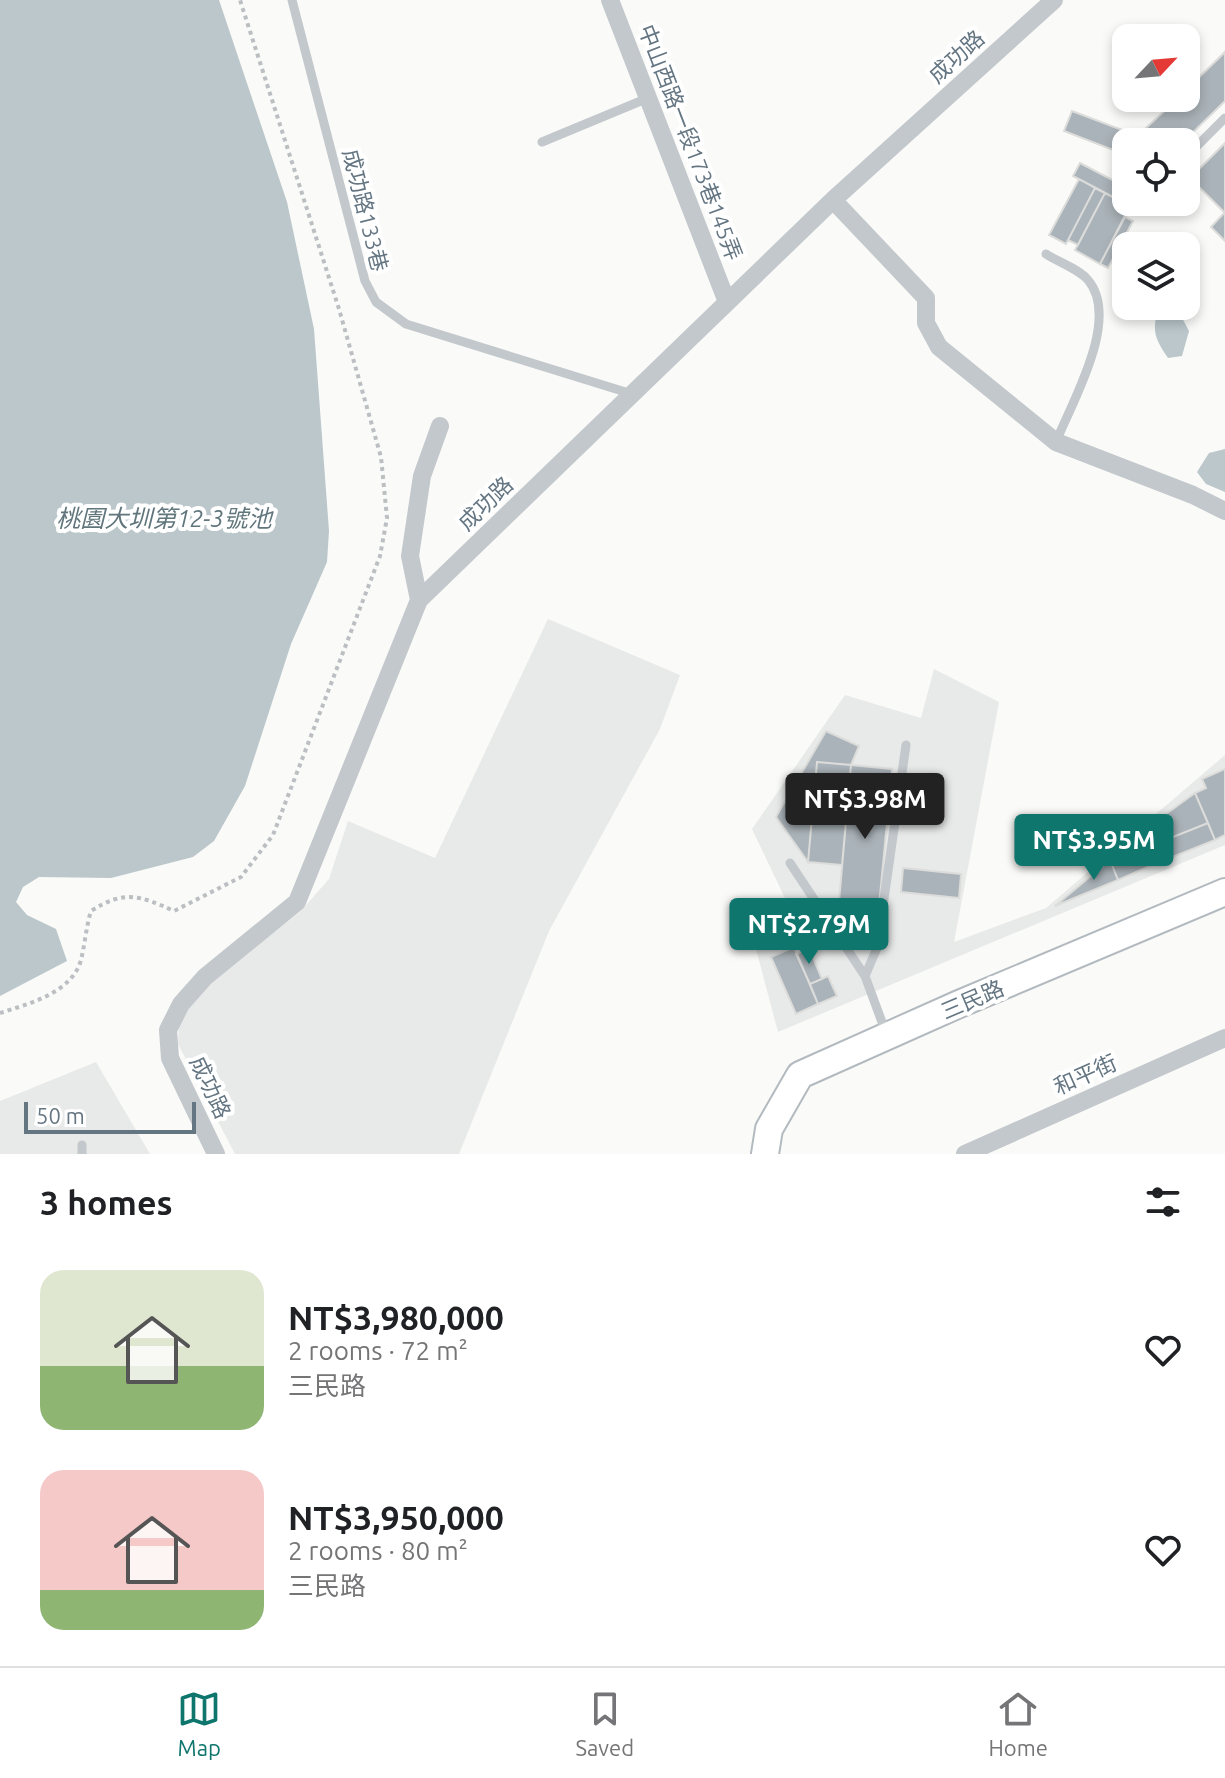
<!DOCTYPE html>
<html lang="en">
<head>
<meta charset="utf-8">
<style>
	body { margin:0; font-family:Ubuntu,"Noto Sans TC",sans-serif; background:#f6f6f6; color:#202124; height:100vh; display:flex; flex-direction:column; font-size:30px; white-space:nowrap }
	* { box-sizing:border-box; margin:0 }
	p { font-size:26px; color:#757577 }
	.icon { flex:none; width:44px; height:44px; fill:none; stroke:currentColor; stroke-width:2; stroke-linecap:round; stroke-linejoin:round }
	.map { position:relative; height:1154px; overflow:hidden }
	.side { display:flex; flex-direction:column; background:#fff; flex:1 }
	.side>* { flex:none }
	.needle { width:52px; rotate:64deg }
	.tools { position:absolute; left:1112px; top:24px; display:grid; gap:16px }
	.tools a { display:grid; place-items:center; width:88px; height:88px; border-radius:16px; background:#fff; box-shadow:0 4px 12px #0003; font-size:40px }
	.scale { position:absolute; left:24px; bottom:20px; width:172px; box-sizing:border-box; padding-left:8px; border:4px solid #657683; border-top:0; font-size:22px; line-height:28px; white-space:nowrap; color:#657683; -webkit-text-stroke:6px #fff; paint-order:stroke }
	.price { position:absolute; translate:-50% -68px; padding:0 18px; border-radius:8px; background:#0f766e; color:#fff; font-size:26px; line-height:52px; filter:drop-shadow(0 2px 4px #0008) }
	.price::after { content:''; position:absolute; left:50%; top:48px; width:24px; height:18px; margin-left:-12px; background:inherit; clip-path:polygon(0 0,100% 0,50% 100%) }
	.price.current { background:#222; color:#fff }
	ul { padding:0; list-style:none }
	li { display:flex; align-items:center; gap:24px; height:200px; padding:0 40px }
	li span { display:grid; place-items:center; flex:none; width:224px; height:160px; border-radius:24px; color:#555 }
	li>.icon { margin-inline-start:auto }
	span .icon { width:96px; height:96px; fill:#fffc; stroke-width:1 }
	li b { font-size:34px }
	h2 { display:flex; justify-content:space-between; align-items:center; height:96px; padding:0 40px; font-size:34px }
	.menu { display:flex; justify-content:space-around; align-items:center; height:112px; border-top:2px solid #e0e0e0; background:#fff; font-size:22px; color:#757577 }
	.menu a { display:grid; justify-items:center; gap:4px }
	.menu .current { color:#0f766e }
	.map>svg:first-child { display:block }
	.built { fill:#e8e9e9 }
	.water { fill:#bbc7cb }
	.building { fill:#aab3b9; stroke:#dcdcda; stroke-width:2 }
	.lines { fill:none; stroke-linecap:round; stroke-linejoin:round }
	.secondary-casing { stroke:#b3babf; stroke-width:30 }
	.path { stroke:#bbbfc2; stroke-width:4; stroke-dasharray:4 4; stroke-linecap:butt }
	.lane { stroke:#c3c8cc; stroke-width:9 }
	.street { stroke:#c3c8cc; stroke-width:18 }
	.secondary { stroke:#fff; stroke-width:26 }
	.labels { text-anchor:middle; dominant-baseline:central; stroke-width:8; stroke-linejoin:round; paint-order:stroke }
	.street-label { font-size:22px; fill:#657683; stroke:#fff }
	.water-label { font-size:24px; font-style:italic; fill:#60757c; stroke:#fff }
</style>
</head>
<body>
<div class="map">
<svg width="1225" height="1154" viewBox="0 0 1225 1154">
	<rect width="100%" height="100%" fill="#fafaf8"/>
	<path class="built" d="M548,619l132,56 -20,54 -111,202 -90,223h-224l-57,-110 1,-22 24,-34 97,-76 29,-33 19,-58 87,37z
		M934,669l65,33 -45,240 92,-34 179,-153v90l-447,187 -26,-98 42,-17 -42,-88 93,-134 76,23z
		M96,1062l54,92h-150v-53z"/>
	<path class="water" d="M0,0h219l68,202 27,127 15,202 -2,31 -36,82 -46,142 -31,55 -21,16 -82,21 -72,-1 -16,10 -7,15 11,13 29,14 11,32 -67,35z
		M1159,308l20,4 10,19 -7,25 -14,2c-13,-19 -17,-28 -9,-50z
		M1225,449v43l-19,-8 -9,-12 12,-19z"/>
	<path class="building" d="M1225,52v49l-42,41h-25l-13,-13 33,-31h8v-8z
		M1072,111l74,28 -1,3h-19v13l-62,-24z
		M1225,143v70l-35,-35z
		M1080,163l46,24v15h9l-3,5 -59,-31z
		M1079,179l16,9 -29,56 -17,-9z
		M1095,188l10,5 -27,52 -10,-5z
		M1105,193l25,13 -30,58 -25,-14z
		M1225,212v29l-14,-14z
		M1125,217l8,4 -25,47 -8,-4z
		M826,731l33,15 -8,19 -34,-3 -9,100 -32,-45z
		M817,762l34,3 -9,100 -34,-3z
		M851,765l41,4 -14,148 -40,-4z
		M1225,769v66l-10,5 -20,-47 11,-5 -4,-9z
		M1195,793l13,30 -65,26 -6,-14z
		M1208,823l7,17 -65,26 -7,-17z
		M1137,835l13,31 -32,14 -8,-20z
		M1110,860l8,20 -63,26z
		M903,868l58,6 -2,24 -58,-6z
		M794,947l24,57 -22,10 -25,-57z
		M809,948l13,31 -12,5 -14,-30z
		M828,976l9,20 -19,8 -8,-20z"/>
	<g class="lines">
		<defs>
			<path id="secondary" d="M765,1154l4,-25 31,-54 159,-71 266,-112"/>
		</defs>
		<use href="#secondary" class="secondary-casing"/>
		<path class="path" d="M0,1013c28,-9 72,-20 81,-53 4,-16 5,-33 10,-49 33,-21 48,-16 83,0l67,-34 32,-42 107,-279 7,-38 -6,-61 -42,-148 -99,-309"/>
		<path class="lane" d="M292,0l73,281 11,21 30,22 226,70
			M542,142l106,-44
			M1186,157l39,-39
			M1046,254c12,8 33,15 42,26 33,39 -16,122 -32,162
			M790,863l75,113 21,57
			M865,976l12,-28 29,-203
			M82,1154v-9"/>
		<path class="street" d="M610,0l117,302
			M833,200l93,98v25l13,24 117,95 137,53 32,16
			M419,600l-9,-44 12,-80 18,-50
			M216,1154l-46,-96 -2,-28 13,-26 24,-27 92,-75 122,-302 414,-400 221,-200
			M965,1154l260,-116"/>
		<use href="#secondary" class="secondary"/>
	</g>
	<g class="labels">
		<g class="street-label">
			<text transform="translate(956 56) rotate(-42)">成功路</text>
			<text transform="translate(691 142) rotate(69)">中山西路一段173巷145弄</text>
			<text transform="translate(366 210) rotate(76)">成功路133巷</text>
			<text transform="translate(485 503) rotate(-44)">成功路</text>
			<text transform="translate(972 999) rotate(-23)">三民路</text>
			<text transform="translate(1085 1074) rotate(-24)">和平街</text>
			<text transform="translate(211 1087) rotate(65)">成功路</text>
		</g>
		<g class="water-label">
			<text x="164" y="518">桃園大圳第12-3號池</text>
		</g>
	</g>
</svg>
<div class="tools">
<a><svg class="needle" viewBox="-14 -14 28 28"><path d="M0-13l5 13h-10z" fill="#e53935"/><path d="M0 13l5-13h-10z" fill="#757577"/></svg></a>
<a><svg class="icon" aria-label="locate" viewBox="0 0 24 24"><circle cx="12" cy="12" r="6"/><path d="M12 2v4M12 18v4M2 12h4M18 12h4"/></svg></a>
<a><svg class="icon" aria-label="layers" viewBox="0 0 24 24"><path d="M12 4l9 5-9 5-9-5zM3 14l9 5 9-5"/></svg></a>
</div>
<div class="scale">50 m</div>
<b class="price current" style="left:865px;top:841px">NT$3.98M</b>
<b class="price" style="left:1094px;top:882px">NT$3.95M</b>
<b class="price" style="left:809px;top:966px">NT$2.79M</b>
</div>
<section class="side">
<h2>3 homes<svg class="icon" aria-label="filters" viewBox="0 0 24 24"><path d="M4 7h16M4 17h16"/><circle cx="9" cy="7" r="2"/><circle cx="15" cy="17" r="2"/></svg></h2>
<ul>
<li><span style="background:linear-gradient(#dfe7d0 60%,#8fb573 0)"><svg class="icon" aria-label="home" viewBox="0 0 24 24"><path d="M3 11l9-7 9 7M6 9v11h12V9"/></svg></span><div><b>NT$3,980,000</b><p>2 rooms · 72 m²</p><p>三民路</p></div><svg class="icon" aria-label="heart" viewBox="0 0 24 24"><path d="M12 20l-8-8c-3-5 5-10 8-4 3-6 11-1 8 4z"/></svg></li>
<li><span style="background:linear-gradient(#f6c9c9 75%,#8fb573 0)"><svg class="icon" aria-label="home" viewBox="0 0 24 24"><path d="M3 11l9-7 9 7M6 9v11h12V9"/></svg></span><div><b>NT$3,950,000</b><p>2 rooms · 80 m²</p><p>三民路</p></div><svg class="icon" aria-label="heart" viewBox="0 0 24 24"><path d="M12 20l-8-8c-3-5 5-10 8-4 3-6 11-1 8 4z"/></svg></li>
</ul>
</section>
<nav class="menu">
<a class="current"><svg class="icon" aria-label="map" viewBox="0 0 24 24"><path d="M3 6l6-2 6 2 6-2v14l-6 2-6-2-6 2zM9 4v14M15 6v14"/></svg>Map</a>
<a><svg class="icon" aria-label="saved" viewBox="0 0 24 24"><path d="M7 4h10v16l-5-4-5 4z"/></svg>Saved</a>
<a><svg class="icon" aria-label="home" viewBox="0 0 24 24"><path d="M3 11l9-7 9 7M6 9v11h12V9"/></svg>Home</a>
</nav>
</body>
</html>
